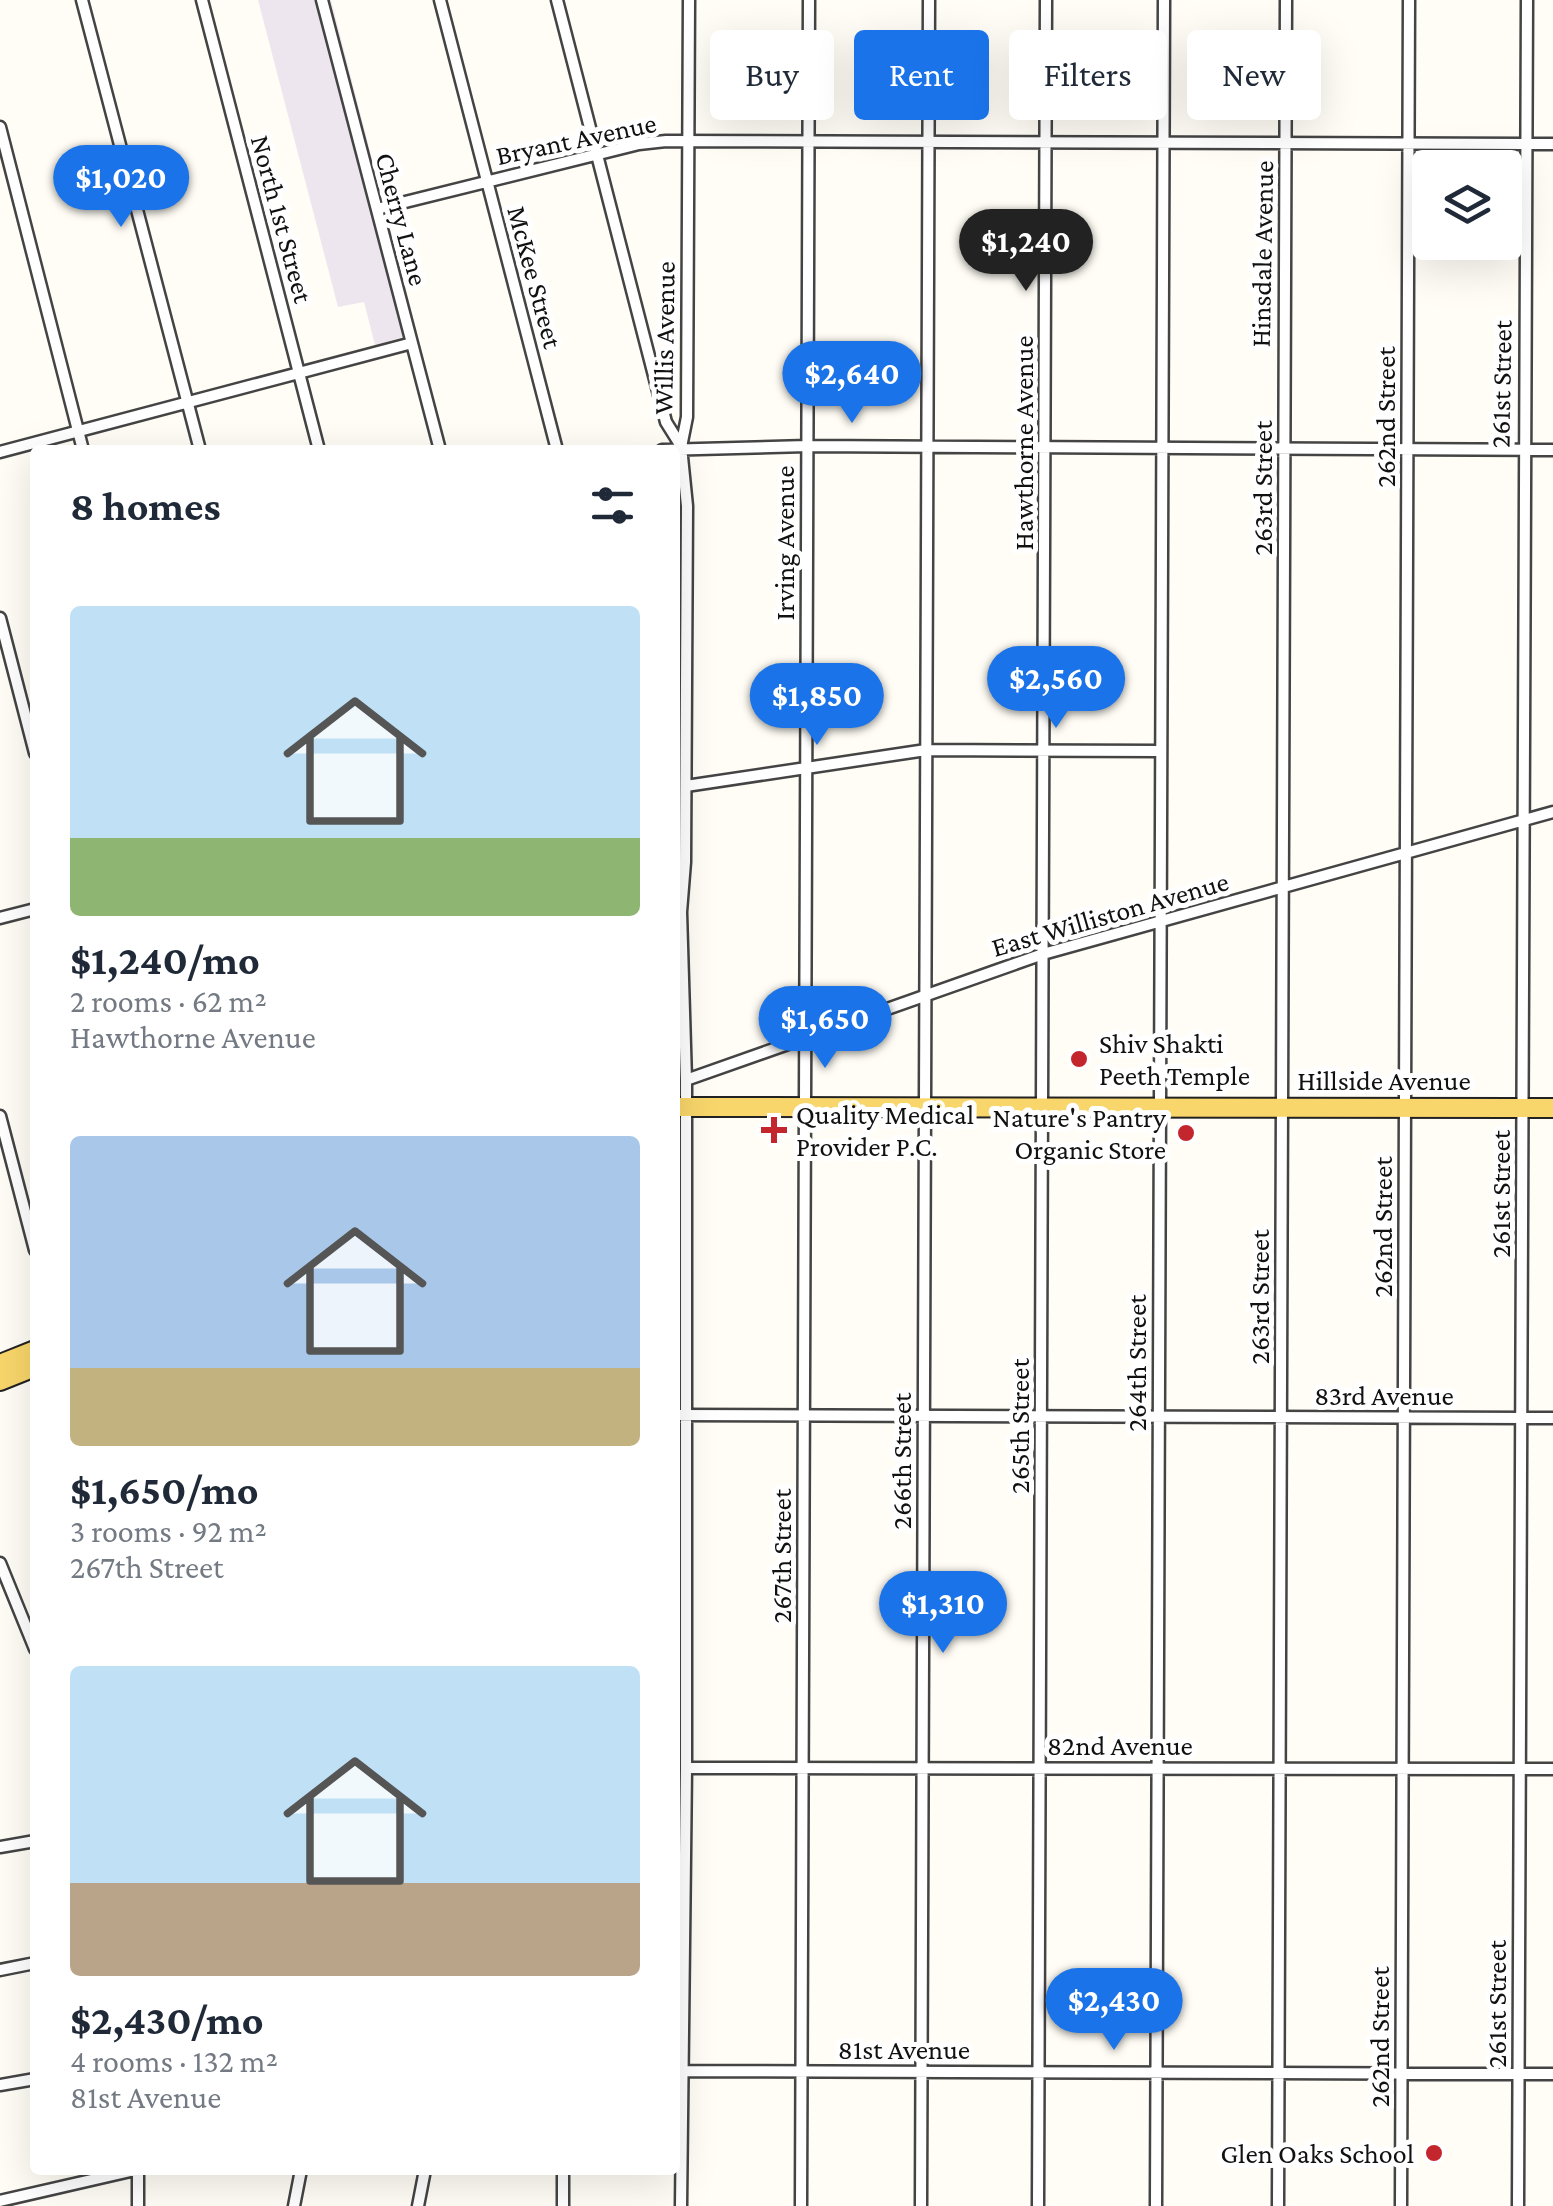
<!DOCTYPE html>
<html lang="en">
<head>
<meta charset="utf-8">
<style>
	body { margin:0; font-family:"Crimson Pro",serif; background:#f2f2f3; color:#1f2937; height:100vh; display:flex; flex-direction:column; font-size:38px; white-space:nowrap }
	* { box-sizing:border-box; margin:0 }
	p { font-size:32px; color:#747a83 }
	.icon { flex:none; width:55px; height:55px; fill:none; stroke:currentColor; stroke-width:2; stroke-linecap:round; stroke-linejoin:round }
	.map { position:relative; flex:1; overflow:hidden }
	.panel { position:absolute; left:30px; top:445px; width:650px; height:1730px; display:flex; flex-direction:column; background:#fff; border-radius:10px; box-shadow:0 10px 40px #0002 }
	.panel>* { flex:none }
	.banner { position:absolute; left:710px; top:30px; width:692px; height:90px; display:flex; gap:20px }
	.tools { position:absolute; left:1412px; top:150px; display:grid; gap:20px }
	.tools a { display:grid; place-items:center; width:110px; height:110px; border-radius:10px; background:#fff; box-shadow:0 10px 40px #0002; font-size:50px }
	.price { position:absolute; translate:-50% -85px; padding:0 22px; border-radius:35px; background:#1a73e8; color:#fff; font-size:32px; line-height:65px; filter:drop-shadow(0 2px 5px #0008) }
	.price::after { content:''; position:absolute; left:50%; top:60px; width:30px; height:22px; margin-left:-15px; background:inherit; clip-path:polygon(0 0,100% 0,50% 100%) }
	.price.on { background:#222; color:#fff }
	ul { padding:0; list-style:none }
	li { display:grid; align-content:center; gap:20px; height:530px; padding:0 40px }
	li span { display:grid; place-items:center; height:310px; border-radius:10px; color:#555 }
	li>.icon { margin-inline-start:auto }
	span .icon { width:180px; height:180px; fill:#fffc; stroke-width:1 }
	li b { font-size:42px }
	h2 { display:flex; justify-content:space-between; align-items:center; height:120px; padding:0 40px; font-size:42px }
	.chip { padding:0 35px; border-radius:10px; background:#fff; box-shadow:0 10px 40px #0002; font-size:35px; line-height:90px }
	.chip.on { background:#1a73e8; color:#fff }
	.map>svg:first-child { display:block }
	.industrial { fill:#eee6ef }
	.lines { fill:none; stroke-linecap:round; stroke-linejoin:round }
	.street-casing { stroke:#444; stroke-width:15 }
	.primary-casing { stroke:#222; stroke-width:22 }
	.street { stroke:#fff; stroke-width:10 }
	.primary { stroke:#f9d66b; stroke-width:18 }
	.poi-dot { fill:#c4262e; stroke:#fff; stroke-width:4 }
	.labels { text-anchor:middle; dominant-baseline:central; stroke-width:10; stroke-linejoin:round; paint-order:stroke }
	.street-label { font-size:28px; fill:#111; stroke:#fff }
	.poi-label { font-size:28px; fill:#111; stroke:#fff; text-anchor:start }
</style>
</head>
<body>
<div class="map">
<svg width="1553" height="2206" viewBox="0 0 1553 2206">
	<rect width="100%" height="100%" fill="#fffdf5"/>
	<path class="industrial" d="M258,0h73l86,333 -42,12 -11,-43 -26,5z"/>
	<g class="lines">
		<defs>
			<path id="street" d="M82,0l118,450
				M202,0l117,450
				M322,0l118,450
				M440,0l117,450
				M557,0l109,422 15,24
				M0,127l83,323
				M377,209l262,-65 27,-3 887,3
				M662,450l145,-4 746,4
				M0,452l412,-109
				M0,618l35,135
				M686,786l240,-36 235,1
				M0,918l35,-9
				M686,1080l357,-126 510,-142
				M0,1116l35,134
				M675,1415l878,3
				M0,1563l35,86
				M686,1768l867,1
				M0,1847l35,-6
				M0,1970l35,-7
				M679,2071l874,3
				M0,2085l35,-6
				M0,2201l135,-31
				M138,2206v-36
				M294,2206l7,-36
				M418,2206l7,-36
				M563,2206v-36
				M681,2206l5,-438v-688l-5,-168 4,-50 2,-356 -6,-59 6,-30 2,-417
				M801,2206l8,-2206
				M921,2206l8,-2206
				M1038,2206l8,-2206
				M1156,2206l8,-2206
				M1278,2206l8,-2206
				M1401,2206l8,-2206
				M1518,2206l9,-2206"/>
			<path id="primary" d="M675,1107l878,1
				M0,1364l35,-14
				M0,1381l35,-14"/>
		</defs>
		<use href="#street" class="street-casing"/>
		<use href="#primary" class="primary-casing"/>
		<use href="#street" class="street"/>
		<use href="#primary" class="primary"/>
	</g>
	<g class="poi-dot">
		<circle cx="1079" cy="1059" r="10"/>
		<path d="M769 1115h10v10h10v10h-10v10h-10v-10h-10v-10h10z"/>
		<circle cx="1186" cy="1133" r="10"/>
		<circle cx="1434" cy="2153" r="10"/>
	</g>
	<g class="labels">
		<g class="street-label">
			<text transform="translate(576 139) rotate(-12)">Bryant Avenue</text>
			<text transform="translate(282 219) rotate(75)">North 1st Street</text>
			<text transform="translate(402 219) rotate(75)">Cherry Lane</text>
			<text transform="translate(1262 254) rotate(-89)">Hinsdale Avenue</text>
			<text transform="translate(535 277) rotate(75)">McKee Street</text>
			<text transform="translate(664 338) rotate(-89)">Willis Avenue</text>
			<text transform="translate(1501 384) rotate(-89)">261st Street</text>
			<text transform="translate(1385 417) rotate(-90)">262nd Street</text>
			<text transform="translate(1023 443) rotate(-90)">Hawthorne Avenue</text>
			<text transform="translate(1262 488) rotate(-90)">263rd Street</text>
			<text transform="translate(784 543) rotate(-90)">Irving Avenue</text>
			<text transform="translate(1110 914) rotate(-16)">East Williston Avenue</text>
			<text x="1384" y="1080">Hillside Avenue</text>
			<text transform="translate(1500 1194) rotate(-90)">261st Street</text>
			<text transform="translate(1382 1227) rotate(-90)">262nd Street</text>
			<text transform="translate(1259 1297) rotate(-90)">263rd Street</text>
			<text transform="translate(1136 1363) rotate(-90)">264th Street</text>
			<text x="1384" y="1395">83rd Avenue</text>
			<text transform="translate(1019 1426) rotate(-90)">265th Street</text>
			<text transform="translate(901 1461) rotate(-90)">266th Street</text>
			<text transform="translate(781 1556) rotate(-90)">267th Street</text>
			<text x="1120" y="1745">82nd Avenue</text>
			<text transform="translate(1496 2004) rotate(-90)">261st Street</text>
			<text transform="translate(1379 2037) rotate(-90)">262nd Street</text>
			<text x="904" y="2049">81st Avenue</text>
		</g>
		<g class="poi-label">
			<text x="1099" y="1043">Shiv Shakti<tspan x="1099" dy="32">Peeth Temple</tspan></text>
			<text x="796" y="1114">Quality Medical<tspan x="796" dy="32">Provider P.C.</tspan></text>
			<text x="1166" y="1117" text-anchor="end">Nature's Pantry<tspan x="1166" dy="32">Organic Store</tspan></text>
			<text x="1414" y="2153" text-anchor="end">Glen Oaks School</text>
		</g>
	</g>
</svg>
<div class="tools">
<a><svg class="icon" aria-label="layers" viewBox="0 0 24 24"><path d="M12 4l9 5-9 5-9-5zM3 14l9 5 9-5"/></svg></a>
</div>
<b class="price" style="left:121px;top:230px">$1,020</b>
<b class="price on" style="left:1026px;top:294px">$1,240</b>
<b class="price" style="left:852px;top:426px">$2,640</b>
<b class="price" style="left:1056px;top:731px">$2,560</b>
<b class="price" style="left:817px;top:748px">$1,850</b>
<b class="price" style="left:825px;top:1071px">$1,650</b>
<b class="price" style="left:943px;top:1656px">$1,310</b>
<b class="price" style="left:1114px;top:2053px">$2,430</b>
<div class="banner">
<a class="chip">Buy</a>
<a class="chip on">Rent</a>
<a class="chip">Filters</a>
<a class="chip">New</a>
</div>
<section class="panel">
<h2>8 homes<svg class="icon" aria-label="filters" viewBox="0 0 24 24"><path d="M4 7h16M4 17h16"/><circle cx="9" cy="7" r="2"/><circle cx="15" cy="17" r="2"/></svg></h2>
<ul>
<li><span style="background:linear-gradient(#bfe0f5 75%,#8fb573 0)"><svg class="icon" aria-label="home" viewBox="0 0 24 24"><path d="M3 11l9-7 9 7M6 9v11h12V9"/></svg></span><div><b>$1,240/mo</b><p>2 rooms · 62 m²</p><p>Hawthorne Avenue</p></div></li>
<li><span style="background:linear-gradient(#a9c7e8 75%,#c2b280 0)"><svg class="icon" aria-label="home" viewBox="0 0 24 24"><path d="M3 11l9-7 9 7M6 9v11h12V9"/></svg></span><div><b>$1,650/mo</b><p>3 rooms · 92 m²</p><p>267th Street</p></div></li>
<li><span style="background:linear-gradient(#bfe0f5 70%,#b9a48a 0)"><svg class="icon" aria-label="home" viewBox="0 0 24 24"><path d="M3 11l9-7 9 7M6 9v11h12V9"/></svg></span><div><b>$2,430/mo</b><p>4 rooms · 132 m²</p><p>81st Avenue</p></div></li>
</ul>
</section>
</div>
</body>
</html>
